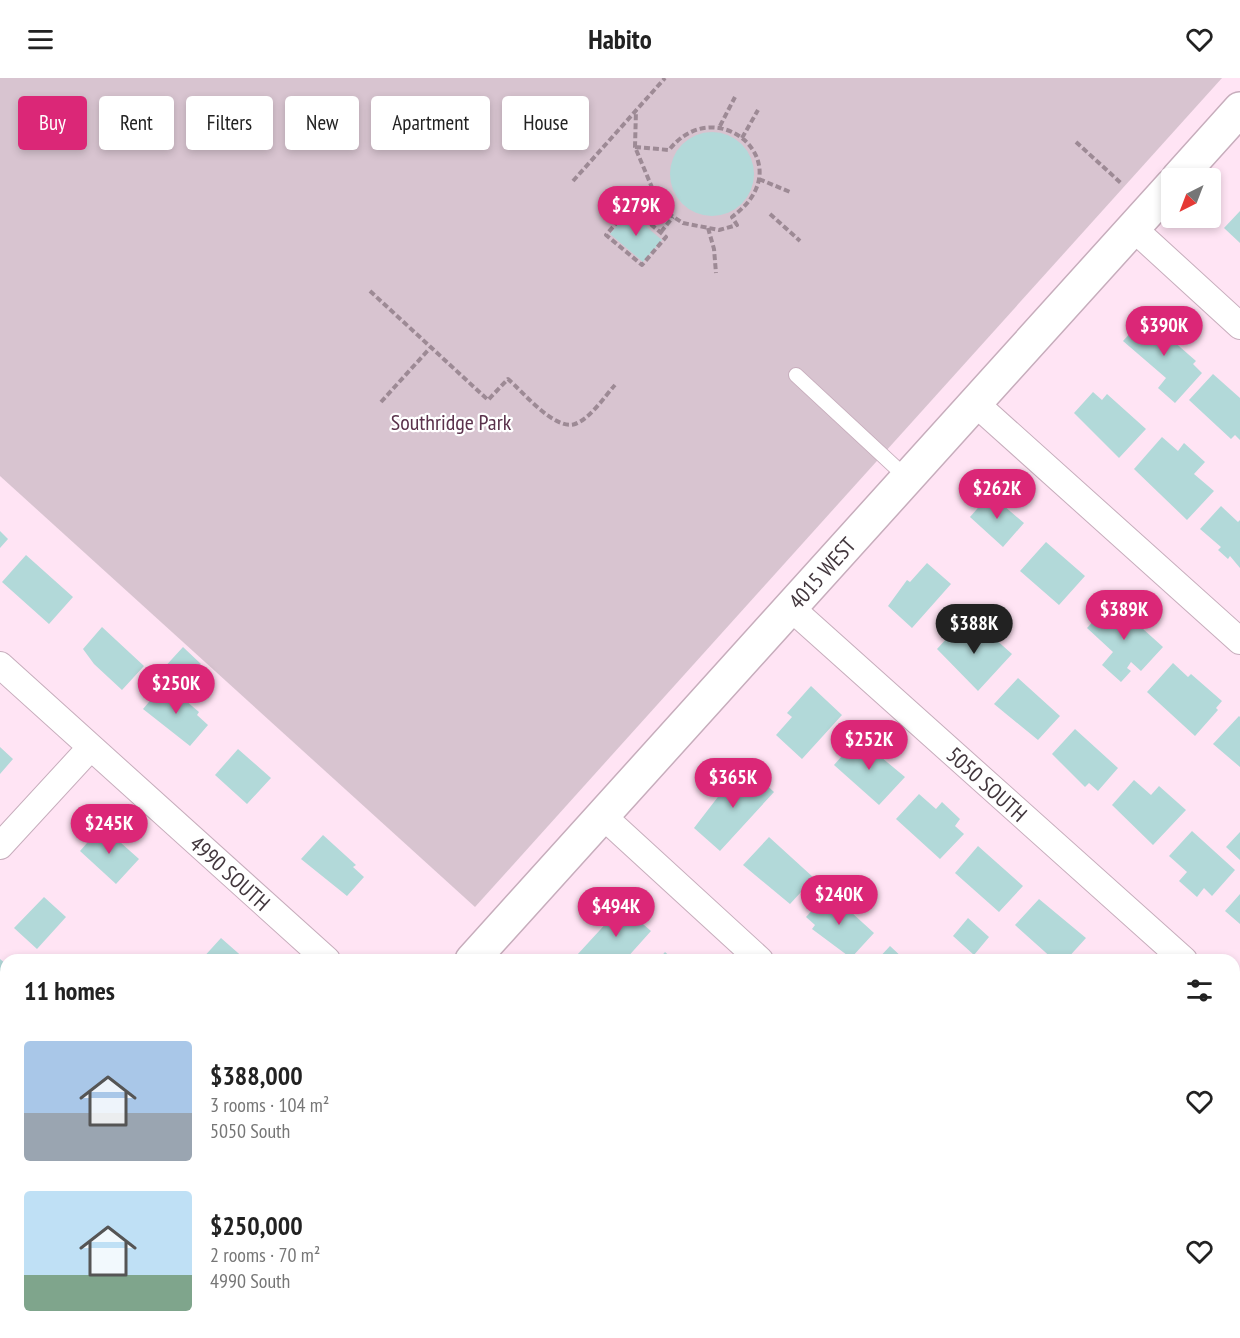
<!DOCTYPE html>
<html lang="en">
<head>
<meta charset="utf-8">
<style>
	body { margin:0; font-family:"PT Sans Narrow",sans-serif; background:#f2f2f2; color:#222; height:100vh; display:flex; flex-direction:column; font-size:22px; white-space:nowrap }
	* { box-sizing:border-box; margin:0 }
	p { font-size:20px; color:#767676 }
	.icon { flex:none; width:33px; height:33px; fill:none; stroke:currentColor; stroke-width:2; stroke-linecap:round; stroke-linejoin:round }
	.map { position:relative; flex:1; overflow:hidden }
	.panel { position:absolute; left:0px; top:876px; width:1240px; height:384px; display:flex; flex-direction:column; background:#fff; border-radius:18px 18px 0 0; box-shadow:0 3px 9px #0003 }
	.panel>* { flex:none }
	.guide { position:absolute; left:18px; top:18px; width:600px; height:54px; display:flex; gap:12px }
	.needle { width:39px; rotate:222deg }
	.buttons { position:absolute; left:1161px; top:90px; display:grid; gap:12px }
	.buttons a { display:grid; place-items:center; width:60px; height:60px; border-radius:6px; background:#fff; box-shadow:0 3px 9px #0003; font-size:30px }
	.price { position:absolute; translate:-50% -51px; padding:0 14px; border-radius:21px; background:#db2777; color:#fff; font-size:20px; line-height:39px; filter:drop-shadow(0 2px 3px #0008) }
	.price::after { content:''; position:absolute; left:50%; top:36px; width:18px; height:14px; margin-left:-9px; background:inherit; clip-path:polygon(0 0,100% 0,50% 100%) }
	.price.on { background:#222; color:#fff }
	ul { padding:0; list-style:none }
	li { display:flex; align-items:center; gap:18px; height:150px; padding:0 24px }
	li span { display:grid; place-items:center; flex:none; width:168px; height:120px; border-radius:6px; color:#555 }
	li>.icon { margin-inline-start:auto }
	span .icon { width:72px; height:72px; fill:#fffc; stroke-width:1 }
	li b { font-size:26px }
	h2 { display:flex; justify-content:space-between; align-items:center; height:72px; padding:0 24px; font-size:26px }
	.chip { padding:0 21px; border-radius:6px; background:#fff; box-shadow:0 3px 9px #0003; font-size:21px; line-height:54px }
	.chip.on { background:#db2777; color:#fff }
	header { display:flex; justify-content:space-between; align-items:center; height:78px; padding:0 24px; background:#fff; font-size:27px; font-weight:600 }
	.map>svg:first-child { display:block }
	.green { fill:#d8c4d0 }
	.building { fill:#b2d9d9 }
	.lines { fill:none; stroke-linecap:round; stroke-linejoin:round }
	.service-casing { stroke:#c7adbc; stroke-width:16 }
	.minor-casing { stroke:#c7adbc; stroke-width:28 }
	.tertiary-casing { stroke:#c7adbc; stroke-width:36 }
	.path { stroke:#9d8a95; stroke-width:4; stroke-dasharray:6 3; stroke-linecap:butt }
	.service { stroke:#fff; stroke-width:14 }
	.minor { stroke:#fff; stroke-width:26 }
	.tertiary { stroke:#fff; stroke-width:33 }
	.labels { text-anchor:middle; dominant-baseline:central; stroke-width:4.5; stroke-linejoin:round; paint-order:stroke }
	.park-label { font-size:22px; fill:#5a314b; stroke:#fff }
	.street-label { font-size:22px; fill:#42373d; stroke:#fff }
</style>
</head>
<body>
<header><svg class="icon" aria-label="menu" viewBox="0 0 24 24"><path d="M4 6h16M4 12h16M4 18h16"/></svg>Habito<svg class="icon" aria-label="heart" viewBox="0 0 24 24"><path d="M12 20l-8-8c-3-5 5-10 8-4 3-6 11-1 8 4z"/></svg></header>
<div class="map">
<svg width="1240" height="1260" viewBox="0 0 1240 1260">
	<rect width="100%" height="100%" fill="#ffe4f4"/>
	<path class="green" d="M0,0h1222l-747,829 -475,-431z"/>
	<path class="building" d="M670 96a42 42 0 1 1 84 0a42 42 0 1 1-84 0Z
		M1240,133v32l-16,-15z
		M629,134l33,28 -19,22 -33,-28z
		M1148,236l19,16 -3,3 32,28 -3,3 9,9 -27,30 -17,-15 8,-10 -43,-37z
		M1213,296l27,24v42l-5,-5 -4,4 -42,-39z
		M1093,314l9,8 5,-6 39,35 -27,29 -45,-45z
		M1162,359l16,14 6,-8 21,19 -11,12 20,17 -27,29 -53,-51z
		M990,416l34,29 -21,24 -33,-30z
		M1221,428l17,16 2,-2v48l-10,-12 -2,3 -10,-9 3,-3 -21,-18z
		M0,453l8,8 -8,9z
		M1046,464l39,34 -26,29 -39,-34z
		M26,477l47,42 -24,27 -47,-42z
		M927,485l24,21 -39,44 -24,-22 19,-26 3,2z
		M1112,523l51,46 -22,24 -10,-9 -4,6 4,3 -10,11 -19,-17 11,-13 -26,-24z
		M959,547l16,14 9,-10 28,25 -34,37 -41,-42z
		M102,549l42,39 -22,24 -28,-26 -11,-15z
		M183,569l18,17 -9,10 -10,-9 -12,13 -9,-7z
		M1173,585l15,14 3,-3 31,27 -6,7 2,2 -23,26 -48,-44z
		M1018,600l42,38 -22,24 -44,-36z
		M165,605l34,29 -2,3 11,10 -18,21 -47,-37z
		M811,608l31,29 -40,44 -26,-24 16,-18 -5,-4z
		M1239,638l1,1v50l-27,-23z
		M1075,651l43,39 -20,23 -9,-8 -4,4 -33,-33z
		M858,660l47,39 -26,28 -45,-40z
		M0,669l13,12 -13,15z
		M238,671l33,29 -24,26 -32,-29z
		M748,690l26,24 -54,59 -26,-23 30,-39 3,2z
		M1134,702l17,15 8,-9 27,24 -33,35 -41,-40z
		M919,716l17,15 6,-7 18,17 -5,7 9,8 -24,25 -44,-40z
		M102,748l37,33 -23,25 -36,-33z
		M1192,753l43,39 -23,26 -8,-8 -7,9 -18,-16 8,-9 -18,-16z
		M1240,754v28l-14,-13z
		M323,757l33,30 -3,2 11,10 -17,19 -46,-37z
		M769,759l45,41 -24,26 -47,-39z
		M978,768l45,40 -24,26 -44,-39z
		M829,814l45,41 -23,25 -39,-29 3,-4 -9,-8z
		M1240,816v30l-15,-13z
		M44,819l22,20 -29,32 -23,-21z
		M1039,821l47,39 -20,22h-12l-39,-35z
		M622,828l29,25 -26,29h-42l-6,-5z
		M968,840l21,19 -15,18 -21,-19z
		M221,860l25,22h-45z
		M890,868l15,14h-28z
		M665,874l9,8h-16z
		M0,881l6,5v22l-6,7z
		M0,958l6,6v34l-3,3 -3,-2z
		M1234,991l6,5 -2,52 -4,-3z
		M0,1174l6,6v22l-6,7z
		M1240,1202v34l-6,-5v-23z
		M243,1254h35l5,4 -45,2z
		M430,1254h42l-5,6h-30z
		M624,1254h30l6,6h-41z
		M814,1254h24l-6,6h-12z
		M867,1254h12l6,6h-23z
		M1032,1254h50l-5,6h-39z"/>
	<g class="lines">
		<defs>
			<path id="service" d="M796,297l111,103"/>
			<path id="minor" d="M1133,150l107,98
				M975,325l265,238
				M791,530l393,352
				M0,587l327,295
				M604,739l156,143
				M0,768l91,-99
				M1234,928l6,5
				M739,1254l7,6
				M1165,1254l7,6
				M544,1260l5,-6"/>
			<path id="tertiary" d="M1178,100l62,-69
				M472,882l700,-775
				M130,1260l5,-6"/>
		</defs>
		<use href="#service" class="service-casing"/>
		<use href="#minor" class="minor-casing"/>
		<use href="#tertiary" class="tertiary-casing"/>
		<path class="path" d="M720,48l15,-29
			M742,60l16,-28
			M1076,64l46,42
			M635,69l34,3c40,-51 107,-6 87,39 -5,12 -14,20 -24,28l5,8 -18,5 -36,-7 -22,-14 -26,-62 1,-37
			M759,101l31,13
			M573,103l92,-103
			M630,129l36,30 -24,28 -36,-30 26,-30 23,-9
			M770,136l30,27
			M708,150l6,21 2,24
			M661,154l12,-15
			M370,213l118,109 20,-21c15,13 47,52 67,45 16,-6 29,-27 40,-39
			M381,324l50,-55"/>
		<use href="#service" class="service"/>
		<use href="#minor" class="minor"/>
		<use href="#tertiary" class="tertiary"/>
	</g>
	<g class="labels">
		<g class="park-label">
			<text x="451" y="344">Southridge Park</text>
		</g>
		<g class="street-label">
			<text transform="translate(822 495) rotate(-48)">4015 WEST</text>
			<text transform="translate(987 706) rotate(42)">5050 SOUTH</text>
			<text transform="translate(230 795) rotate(42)">4990 SOUTH</text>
		</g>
	</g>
</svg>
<div class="buttons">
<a><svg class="needle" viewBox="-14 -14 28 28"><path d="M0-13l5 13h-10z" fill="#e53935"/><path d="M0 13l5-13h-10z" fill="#767676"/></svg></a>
</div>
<b class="price" style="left:636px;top:159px">$279K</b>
<b class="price" style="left:1164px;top:279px">$390K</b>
<b class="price" style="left:997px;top:442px">$262K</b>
<b class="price" style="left:1124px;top:563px">$389K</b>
<b class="price on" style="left:974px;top:577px">$388K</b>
<b class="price" style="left:176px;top:637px">$250K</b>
<b class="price" style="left:869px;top:693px">$252K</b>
<b class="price" style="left:733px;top:731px">$365K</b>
<b class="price" style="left:109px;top:777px">$245K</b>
<b class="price" style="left:839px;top:848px">$240K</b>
<b class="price" style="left:616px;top:860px">$494K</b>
<div class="guide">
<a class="chip on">Buy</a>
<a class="chip">Rent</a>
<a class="chip">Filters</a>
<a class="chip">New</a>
<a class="chip">Apartment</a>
<a class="chip">House</a>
</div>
<section class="panel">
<h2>11 homes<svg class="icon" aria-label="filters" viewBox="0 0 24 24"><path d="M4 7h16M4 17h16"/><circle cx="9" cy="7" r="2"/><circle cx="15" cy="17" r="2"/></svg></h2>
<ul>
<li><span style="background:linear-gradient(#a9c7e8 60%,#9aa5b1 0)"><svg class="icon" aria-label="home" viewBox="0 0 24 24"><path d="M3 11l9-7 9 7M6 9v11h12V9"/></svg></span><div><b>$388,000</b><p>3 rooms · 104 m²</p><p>5050 South</p></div><svg class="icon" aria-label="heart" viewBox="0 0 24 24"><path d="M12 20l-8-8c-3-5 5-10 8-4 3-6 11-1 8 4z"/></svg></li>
<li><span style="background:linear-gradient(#bfe0f5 70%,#7fa58c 0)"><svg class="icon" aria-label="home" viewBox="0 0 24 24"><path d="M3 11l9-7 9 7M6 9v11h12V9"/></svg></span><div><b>$250,000</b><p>2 rooms · 70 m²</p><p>4990 South</p></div><svg class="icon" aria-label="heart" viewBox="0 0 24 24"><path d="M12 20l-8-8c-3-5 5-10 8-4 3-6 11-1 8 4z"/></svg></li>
</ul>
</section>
</div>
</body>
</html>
